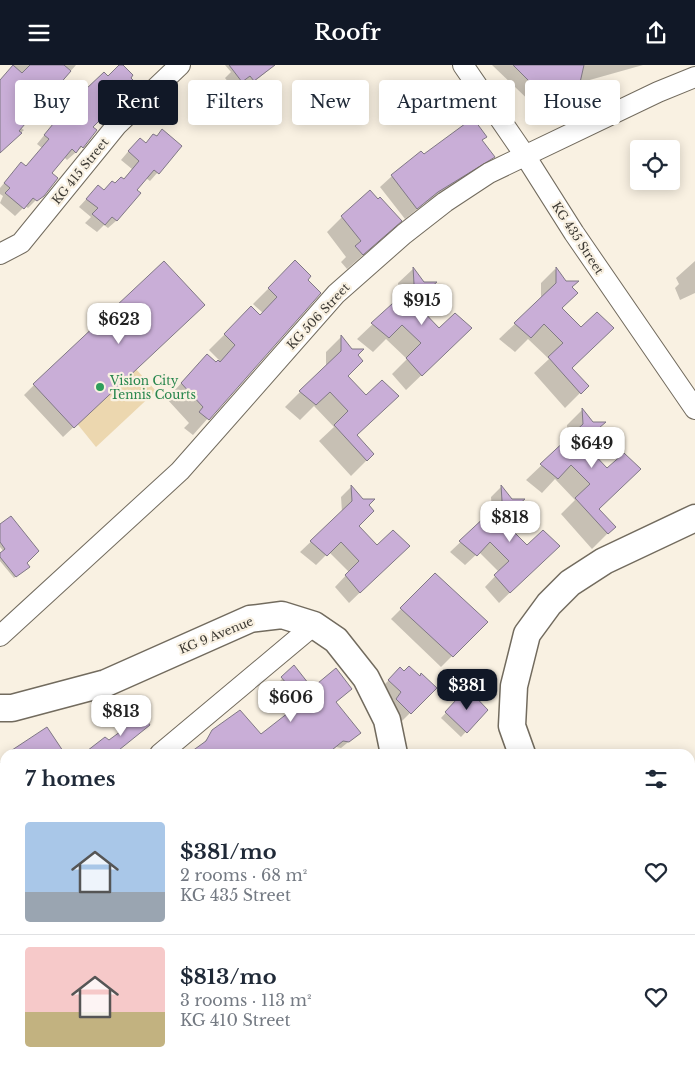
<!DOCTYPE html>
<html lang="en">
<head>
<meta charset="utf-8">
<style>
	body { margin:0; font-family:"Libre Baskerville",serif; background:#f2f2f3; color:#1f2937; height:100vh; display:flex; flex-direction:column; font-size:19px; white-space:nowrap }
	* { box-sizing:border-box; margin:0 }
	p { font-size:16px; color:#747a83 }
	.icon { flex:none; width:28px; height:28px; fill:none; stroke:currentColor; stroke-width:2; stroke-linecap:round; stroke-linejoin:round }
	.map { position:relative; flex:1; overflow:hidden }
	.sheet { position:absolute; left:0px; top:684px; width:695px; height:321px; display:flex; flex-direction:column; background:#fff; border-radius:15px 15px 0 0; box-shadow:0 2px 12px #0003 }
	.sheet>* { flex:none }
	.top-card { position:absolute; left:15px; top:15px; width:665px; height:45px; display:flex; gap:10px }
	.buttons { position:absolute; left:630px; top:75px; display:grid; gap:10px }
	.buttons a { display:grid; place-items:center; width:50px; height:50px; border-radius:5px; background:#fff; box-shadow:0 2px 12px #0003; font-size:25px }
	.price { position:absolute; translate:-50% -42px; padding:0 11px; border-radius:10px; background:#fff; color:#222; font-size:16px; line-height:32px; filter:drop-shadow(0 1px 2px #0008) }
	.price::after { content:''; position:absolute; left:50%; top:30px; width:15px; height:11px; margin-left:-8px; background:inherit; clip-path:polygon(0 0,100% 0,50% 100%) }
	.price.current { background:#111827; color:#fff }
	ul { padding:0; list-style:none }
	li { display:flex; align-items:center; gap:15px; height:125px; padding:0 25px }
	li+li { border-top:1px solid #e0e1e3 }
	li span { display:grid; place-items:center; flex:none; width:140px; height:100px; border-radius:5px; color:#555 }
	li>.icon { margin-inline-start:auto }
	span .icon { width:60px; height:60px; fill:#fffc; stroke-width:1 }
	li b { font-size:21px }
	h2 { display:flex; justify-content:space-between; align-items:center; height:60px; padding:0 25px; font-size:21px }
	.pill { padding:0 18px; border-radius:5px; background:#fff; box-shadow:0 2px 12px #0003; font-size:18px; line-height:45px }
	.pill.current { background:#111827; color:#fff }
	header { display:flex; justify-content:space-between; align-items:center; height:65px; padding:0 25px; background:#111827; color:#fff; font-size:22px; font-weight:600 }
	.map>svg:first-child { display:block }
	.garden { fill:#ecd7af }
	.shadow { fill:#0003 }
	.building { fill:#c9aed7; stroke:#807885 }
	.lines { fill:none; stroke-linecap:round; stroke-linejoin:round }
	.minor-casing { stroke:#726b5e; stroke-width:22 }
	.major-casing { stroke:#726b5e; stroke-width:29 }
	.minor { stroke:#fff; stroke-width:20 }
	.major { stroke:#fff; stroke-width:26 }
	.leisure-dot { fill:#2e9e5b; stroke:#f9f1e2; stroke-width:2 }
	.labels { text-anchor:middle; dominant-baseline:central; stroke-width:4.5; stroke-linejoin:round; paint-order:stroke }
	.street-label { font-size:12px; fill:#3d3a34; stroke:#f9f1e2 }
	.leisure-label { font-size:12px; fill:#27864d; stroke:#f9f1e2; text-anchor:start }
</style>
</head>
<body>
<header><svg class="icon" aria-label="menu" viewBox="0 0 24 24"><path d="M4 6h16M4 12h16M4 18h16"/></svg>Roofr<svg class="icon" aria-label="share" viewBox="0 0 24 24"><path d="M12 15V3M7 8l5-5 5 5M5 13v7h14v-7"/></svg></header>
<div class="map">
<svg width="695" height="1004" viewBox="0 0 695 1004">
	<rect width="100%" height="100%" fill="#f9f1e2"/>
	<path class="garden" d="M102,267l54,59 -60,56 -51,-63z"/>
	<path class="shadow" d="M14,0h62l-55,63 3,2 -24,22v-71z
		M122,0l8,19 5,5 -29,29 -3,-3 -12,12 5,3 -14,17 -15,13 -3,-3 -14,16 -14,27 -8,8 -3,-2 -10,10 -15,-13 3,-7 -3,-2v-6l13,-16 12,-5 17,-19 -5,-4 22,-27z
		M225,0h50l-29,23 -4,-5 -8,6 -9,-11 6,-6z
		M492,0h151l-64,18 -3,13 -10,9 -13,-11 -3,8 -9,10z
		M154,70l27,11 -31,35 -4,-3 -11,12 4,4 -23,27 -8,7 -4,-3 -7,7 -12,-9 6,-6 -12,-10 11,-12 14,-4 19,-11 9,-11 -11,-9 11,-13 13,-3z
		M481,75l12,17 -11,11 -57,35 -20,16 -25,-32 12,-11 32,-20z
		M342,152l43,19 -38,33 -6,-7 5,-5 -19,-25z
		M695,196v32l-15,7 -5,-12 4,-4 -3,-6z
		M295,197l11,18 13,13 -126,142 -9,-7 5,-5 -22,-24 25,-28 24,-7 3,-4 -10,-10 42,-42 9,9 3,-4 -10,-9z
		M413,204l16,19 -10,20 36,35 -49,47 -14,-16 15,-15 -21,-20 -13,13 -16,-13 42,-40 -1,-16z
		M555,204l16,19 -10,20 10,60 16,18 -22,22 -31,-35 15,-14 -21,-20 -13,13 -16,-13 42,-40v-16z
		M193,250l-130,122 -39,-42 10,-10z
		M341,272l15,18 -10,21 10,60 17,18 -22,22 -32,-35 15,-14 -20,-21 -14,14 -15,-13 41,-41v-14z
		M582,345l16,18 -10,21 10,60 16,18 -22,22 -31,-35 14,-14 -20,-21 -13,14 -16,-13 42,-40 -1,-15z
		M351,422l16,18 -10,21 20,21 21,9 -49,47 -14,-16 14,-15 -20,-20 -13,13 -16,-13 42,-40 -1,-15z
		M501,422l11,13 -5,26 20,21 21,9 -49,47 -14,-16 14,-15 -20,-20 -14,13 -15,-13 42,-40 -1,-15z
		M0,461l25,37 1,6 -12,9 -14,-17v-7l4,-2 -4,-5z
		M435,510l51,47 -45,45 -50,-48z
		M294,602l18,22h39l-16,14 17,36 -11,9 -5,-1 -8,7h-138l12,-9 11,-14 48,5 35,-28 -20,-23z
		M400,604l4,3 15,5 2,-2 14,13 -33,33 -14,-14 6,-6 -13,-13z
		M467,625l19,20 -25,27 -20,-19z
		M129,654l20,6 -36,29 -4,-12 18,-13 -3,-5z
		M5,695v26l-5,2v-26z
		M695,701v44l-5,4v-44z
		M5,742v19l-5,4v-20z
		M5,879v80l-2,1h-3v-77z
		M74,1000h29l-5,4h-21z
		M142,1000h24l-5,4h-24z
		M397,1000h49l3,4h-48z
		M468,1000h51l-4,4h-45z"/>
	<path class="building" d="M13,0l9,8 8,-8h34l7,6 -52,60 3,2 -22,20v-73z
		M119,0h4l10,10 -2,3 3,3 -3,2 6,6 -22,22 -3,-3 -19,19 4,3 -14,18 -2,-2 -5,7 -4,-4 -20,24 6,5 -14,18 -7,5 -4,-3 -9,11 -19,-16 5,-5 -6,-5 17,-21 5,4 23,-27 -5,-4 23,-28 37,-35 4,4z
		M229,0h46l-21,16 -4,-5 -8,6z
		M513,0h71l-7,31 -18,-15 -8,22z
		M473,53l14,19 -5,3 13,17 -57,35 -21,17 -26,-34 30,-24 3,3z
		M162,64l20,17 -23,28 -5,-4 -17,20 4,3 -24,28 -5,-4 -7,8 -13,-11 6,-6 -12,-9 12,-14 6,5 8,-9 3,2 6,-6 3,2 15,-18 -11,-10 12,-13 6,5 7,-9 4,2z
		M370,125l8,9 2,-2 22,24 -39,34 -8,-9 6,-5 -20,-25z
		M295,195l16,16 -3,4 13,13 -112,127 -10,-8 4,-5 -22,-24 26,-29 9,8 2,-2 2,2 15,-17 -11,-11 27,-28 9,9 17,-18 -9,-9z
		M164,196l41,44 -131,123 -41,-44z
		M413,202l11,15h13l-7,6 6,5 -16,15 19,20 16,-15 17,15 -50,48 -16,-18 15,-15 -19,-18 -13,13 -18,-15 43,-39z
		M556,202l10,14h13l-7,6 6,6 -16,15 19,19 16,-15 17,16 -42,40 17,18 -8,8 -33,-37 15,-14 -19,-19 -13,14 -17,-15 42,-40z
		M341,270l11,14h12l-6,6 5,6 -15,15 18,19 16,-15 17,16 -42,39 17,19 -7,7 -33,-36 14,-14 -18,-19 -14,13 -17,-14 42,-40z
		M582,343l11,14h13l-7,6 6,6 -16,15 18,19 17,-15 17,16 -42,40 17,18 -8,7 -33,-36 15,-14 -19,-19 -13,14 -18,-15 43,-40z
		M351,420l12,14h12l-6,6 5,6 -15,15 18,19 16,-15 17,16 -50,47 -15,-18 14,-14 -18,-19 -14,14 -17,-15 42,-40z
		M501,420l11,14h13l-7,6 6,6 -16,15 19,19 16,-15 17,16 -50,47 -16,-18 15,-14 -19,-19 -13,14 -18,-15 43,-40z
		M11,451l28,35 -12,12 3,4 -14,10 -16,-20v-4l5,-4 -5,-7v-18z
		M435,508l53,49 -35,35 -53,-49z
		M294,600l18,23 24,-20 16,21 -16,13 25,31 -12,9 -6,-1 -16,13h-139l18,-13 6,-11 28,-20 21,24 41,-32 -21,-25z
		M409,601l11,10 1,-3 16,15 -26,26 -15,-15 5,-7 -13,-12 12,-13 4,4z
		M467,623l21,22 -21,23 -22,-21z
		M139,645l11,15 -36,29h-31l22,-17 4,3 23,-17 -4,-5z
		M47,662l18,27h-59z"/>
	<g class="lines">
		<defs>
			<path id="minor" d="M463,0l61,89 50,79 121,176
				M0,189l21,-11 96,-118 63,-60
				M0,571l180,-165 156,-177 68,-60 41,-32 44,-29 169,-81 37,-15
				M160,689l154,-129
				M0,818l5,-4
				M7,1004l5,-4
				M229,1004l5,-4"/>
			<path id="major" d="M0,643h12l94,-25 144,-64 32,-4 32,10 22,15 30,38 21,42 7,34
				M522,689l-10,-28 2,-40 13,-52 22,-30 21,-21 34,-22 91,-43"/>
		</defs>
		<use href="#minor" class="minor-casing"/>
		<use href="#major" class="major-casing"/>
		<use href="#minor" class="minor"/>
		<use href="#major" class="major"/>
	</g>
	<circle class="leisure-dot" cx="100" cy="322" r="5"/>
	<g class="labels">
		<g class="street-label">
			<text transform="translate(80 106) rotate(-51)">KG 415 Street</text>
			<text transform="translate(578 173) rotate(57)">KG 435 Street</text>
			<text transform="translate(318 251) rotate(-47)">KG 506 Street</text>
			<text transform="translate(216 570) rotate(-22)">KG 9 Avenue</text>
		</g>
		<g class="leisure-label">
			<text x="110" y="315">Vision City<tspan x="110" dy="14">Tennis Courts</tspan></text>
		</g>
	</g>
</svg>
<div class="buttons">
<a><svg class="icon" aria-label="locate" viewBox="0 0 24 24"><circle cx="12" cy="12" r="6"/><path d="M12 2v4M12 18v4M2 12h4M18 12h4"/></svg></a>
</div>
<b class="price" style="left:422px;top:261px">$915</b>
<b class="price" style="left:119px;top:280px">$623</b>
<b class="price" style="left:592px;top:404px">$649</b>
<b class="price" style="left:510px;top:478px">$818</b>
<b class="price current" style="left:467px;top:646px">$381</b>
<b class="price" style="left:291px;top:658px">$606</b>
<b class="price" style="left:121px;top:672px">$813</b>
<div class="top-card">
<a class="pill">Buy</a>
<a class="pill current">Rent</a>
<a class="pill">Filters</a>
<a class="pill">New</a>
<a class="pill">Apartment</a>
<a class="pill">House</a>
</div>
<section class="sheet">
<h2>7 homes<svg class="icon" aria-label="filters" viewBox="0 0 24 24"><path d="M4 7h16M4 17h16"/><circle cx="9" cy="7" r="2"/><circle cx="15" cy="17" r="2"/></svg></h2>
<ul>
<li><span style="background:linear-gradient(#a9c7e8 70%,#9aa5b1 0)"><svg class="icon" aria-label="home" viewBox="0 0 24 24"><path d="M3 11l9-7 9 7M6 9v11h12V9"/></svg></span><div><b>$381/mo</b><p>2 rooms · 68 m²</p><p>KG 435 Street</p></div><svg class="icon" aria-label="heart" viewBox="0 0 24 24"><path d="M12 20l-8-8c-3-5 5-10 8-4 3-6 11-1 8 4z"/></svg></li>
<li><span style="background:linear-gradient(#f6c9c9 65%,#c2b280 0)"><svg class="icon" aria-label="home" viewBox="0 0 24 24"><path d="M3 11l9-7 9 7M6 9v11h12V9"/></svg></span><div><b>$813/mo</b><p>3 rooms · 113 m²</p><p>KG 410 Street</p></div><svg class="icon" aria-label="heart" viewBox="0 0 24 24"><path d="M12 20l-8-8c-3-5 5-10 8-4 3-6 11-1 8 4z"/></svg></li>
</ul>
</section>
</div>
</body>
</html>
